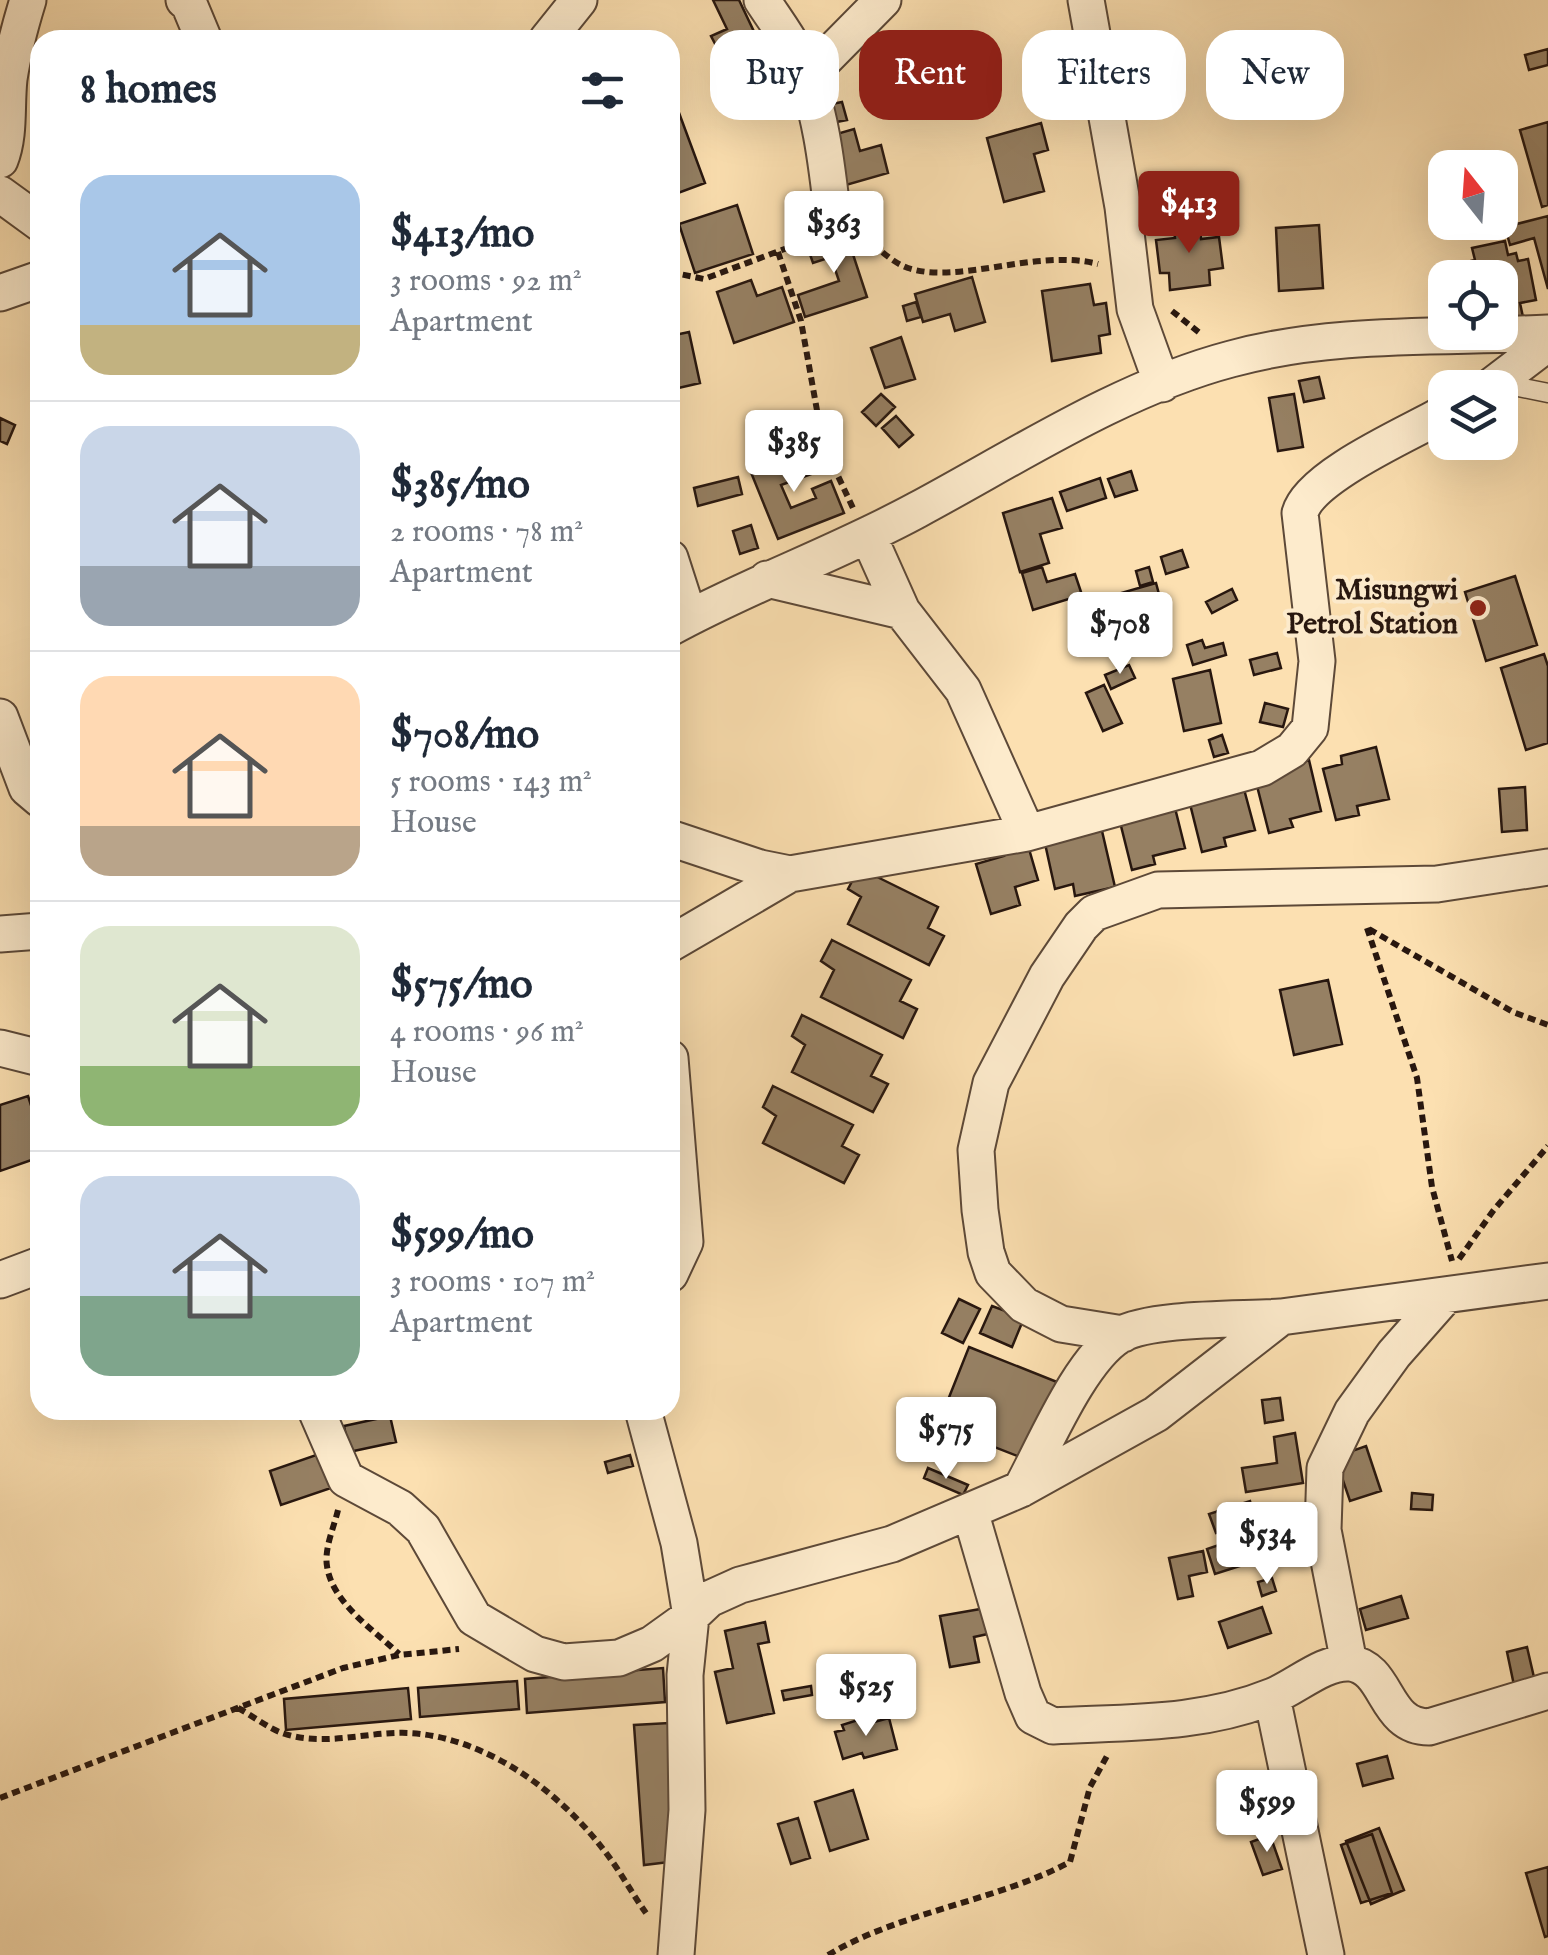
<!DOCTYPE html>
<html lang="en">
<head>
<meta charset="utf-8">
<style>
	body { margin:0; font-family:"IM FELL English",serif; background:#f2f2f3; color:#1f2937; height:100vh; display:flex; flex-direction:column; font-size:38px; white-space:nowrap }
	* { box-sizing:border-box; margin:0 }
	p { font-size:32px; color:#747a83 }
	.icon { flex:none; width:55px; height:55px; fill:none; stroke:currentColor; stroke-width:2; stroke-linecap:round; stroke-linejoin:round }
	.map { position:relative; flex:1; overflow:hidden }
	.details { position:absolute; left:30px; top:30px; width:650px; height:1390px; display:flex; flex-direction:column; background:#fff; border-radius:30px; box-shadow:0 10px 40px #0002 }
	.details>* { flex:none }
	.hud { position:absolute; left:710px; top:30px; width:688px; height:90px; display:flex; gap:20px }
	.needle { width:65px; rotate:343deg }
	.controls { position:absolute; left:1428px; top:150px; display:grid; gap:20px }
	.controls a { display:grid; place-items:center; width:90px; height:90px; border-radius:20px; background:#fff; box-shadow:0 10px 40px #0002; font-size:50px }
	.price { position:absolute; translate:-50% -85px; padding:0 22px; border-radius:10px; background:#fff; color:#222; font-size:32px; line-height:65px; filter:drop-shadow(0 2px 5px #0008) }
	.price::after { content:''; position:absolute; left:50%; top:60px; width:30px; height:22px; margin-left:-15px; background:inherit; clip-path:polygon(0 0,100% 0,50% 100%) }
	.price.current { background:#8f2418; color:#fff }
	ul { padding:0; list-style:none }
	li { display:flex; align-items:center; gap:30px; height:250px; padding:0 50px }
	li+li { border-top:2px solid #e0e1e3 }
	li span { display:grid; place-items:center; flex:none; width:280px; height:200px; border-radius:30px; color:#555 }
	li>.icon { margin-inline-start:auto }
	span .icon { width:120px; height:120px; fill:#fffc; stroke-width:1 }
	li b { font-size:42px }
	h2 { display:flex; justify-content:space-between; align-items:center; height:120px; padding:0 50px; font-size:42px }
	.chip { padding:0 35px; border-radius:30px; background:#fff; box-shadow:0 10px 40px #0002; font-size:35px; line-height:90px }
	.chip.current { background:#8f2418; color:#fff }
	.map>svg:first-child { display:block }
	.building { fill:#968063; stroke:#28170f; stroke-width:2.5 }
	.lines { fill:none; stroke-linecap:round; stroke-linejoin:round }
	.service-casing { stroke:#5d4938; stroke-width:21 }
	.minor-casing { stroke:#5d4938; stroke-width:39 }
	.path { stroke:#28170f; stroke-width:6; stroke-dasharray:8 5; stroke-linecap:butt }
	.service { stroke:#fdebcc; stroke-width:18 }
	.minor { stroke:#fdebcc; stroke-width:35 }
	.poi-dot { fill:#8f2418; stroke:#fdebcc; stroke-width:4 }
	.labels { text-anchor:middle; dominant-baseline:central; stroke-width:8; stroke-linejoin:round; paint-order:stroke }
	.poi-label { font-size:30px; font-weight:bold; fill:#28170f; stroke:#fdebcc; text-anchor:end }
</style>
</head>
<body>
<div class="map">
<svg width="1548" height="1955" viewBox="0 0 1548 1955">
	<rect width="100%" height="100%" fill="#fce0b1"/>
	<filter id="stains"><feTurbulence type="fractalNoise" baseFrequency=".002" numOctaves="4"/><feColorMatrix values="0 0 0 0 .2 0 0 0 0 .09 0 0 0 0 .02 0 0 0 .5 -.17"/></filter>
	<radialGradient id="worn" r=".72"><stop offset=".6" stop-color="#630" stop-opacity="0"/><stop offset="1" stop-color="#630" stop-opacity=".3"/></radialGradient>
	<path class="building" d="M713,0h26l18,38 -36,17 -10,-19 16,-7z
		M1548,49v16l-19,5 -4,-15z
		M675,102l30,81 -35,13v-92z
		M842,102l5,18 -21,4 -4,-18z
		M1548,122v83l-6,2 -22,-77z
		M1041,123l7,27 -14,4 10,37 -40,11 -17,-64z
		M854,129l6,22 21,-6 7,28 -42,12 -13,-50z
		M737,205l16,49 -58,19 -16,-49z
		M1548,216v73l-14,-51 -24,7 -5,-18z
		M1199,220l2,19 18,-2 4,31 -14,2 1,15 -40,5 -1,-17h-9l-4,-33 19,-2 -2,-15z
		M1319,225l4,63 -44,3 -3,-63z
		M845,230l22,67 -62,20 -7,-22 41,-14 -8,-24 -18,6 -7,-20z
		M1505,241l3,14 8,-2 2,8 10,-2 8,41 -16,3 3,14 -23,5v-44h-34l-3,-15 12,-3 -3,-12z
		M972,277l13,45 -30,9 -5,-17 -27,8 -8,-28z
		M751,280l6,16 25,-9 12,35 -60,21 -17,-51z
		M1090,284l4,21 12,-2 4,31 -11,2 2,17 -49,8 -10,-70z
		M916,302l5,15 -14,4 -4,-15z
		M689,332l11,51 -30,7v-54z
		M901,337l14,42 -30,9 -14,-40z
		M1319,377l5,21 -20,4 -5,-21z
		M881,394l14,13 -19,19 -14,-14z
		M1294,394l9,53 -25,4 -9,-53z
		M896,416l17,19 -14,12 -17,-19z
		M0,418l15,7 -8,19 -7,-3z
		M804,449l10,24 -33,12 10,23 25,-10 -4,-9 19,-8 13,32 -66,26 -28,-69z
		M1131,471l6,19 -22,7 -7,-18z
		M738,477l4,17 -44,12 -4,-18z
		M1100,478l6,20 -39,13 -7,-19z
		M1052,498l10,30 -22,6 9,29 -29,9 -17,-59z
		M751,525l7,23 -18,6 -7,-23z
		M1182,550l6,17 -22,7 -5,-17z
		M1042,567l5,15 28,-8 7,21 -49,15 -11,-37z
		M1149,567l4,15 -13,4 -4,-15z
		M1515,576l22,69 -51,16 -21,-69z
		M1156,583l4,15 -7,1 12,43 -28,8 -16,-57z
		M1232,589l5,11 -25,13 -6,-11z
		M1202,640l3,8 18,-5 3,12 -33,10 -6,-20z
		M1277,653l4,15 -27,7 -4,-15z
		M1544,654l4,12v77l-22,7 -25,-82z
		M1129,665l6,13 -24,11 -6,-14z
		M1210,670l11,53 -37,8 -11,-52z
		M1104,685l18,38 -19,8 -17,-38z
		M1265,703l23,6 -5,18 -23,-5z
		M1222,735l6,18 -14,4 -5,-17z
		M1376,747l13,52 -32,7 2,9 -23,5 -13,-51 19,-5 -1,-8z
		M1309,760l12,51 -31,8 3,8 -24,6 -13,-51 18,-13z
		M1241,778l14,52 -31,8 2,8 -24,6 -13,-52z
		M1525,787l2,43 -25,2 -3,-43z
		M1172,796l13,52 -32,8 2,8 -23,6 -13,-52z
		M1099,818l16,69 -40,9 -2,-12 -18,5 -11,-50z
		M1027,842l11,38 -23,7 5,18 -29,9 -15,-50 28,-8 -2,-8z
		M859,868l79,39 -10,21 16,8 -15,29 -81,-41 13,-27 -13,-8z
		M832,940l79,40 -11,21 17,8 -14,29 -82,-41 13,-27 -13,-9z
		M1328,980l14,64 -48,11 -14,-65z
		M802,1015l80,40 -11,21 17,8 -15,28 -81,-40 13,-27 -13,-9z
		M773,1086l80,39 -11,21 17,9 -15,28 -81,-40 13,-27 -13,-9z
		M28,1096l12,37v24l-40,14v-66z
		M959,1299l21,10 -17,34 -21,-10z
		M992,1306l32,12 -12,29 -32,-14z
		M969,1347l88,35 -32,77 -87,-34z
		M1280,1398l3,22 -18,3 -3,-23z
		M390,1416l6,26 -47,10 -5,-26z
		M1295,1433l8,50 -57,9 -4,-24 35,-5 -3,-26z
		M1366,1446l15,45 -31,10 -15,-44z
		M319,1454l12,34 -50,17 -11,-34z
		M630,1455l3,11 -25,7 -3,-11z
		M928,1468l40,17 -5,10 -39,-17z
		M1412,1493l21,2 -1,15 -21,-1z
		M1250,1501l5,20 -39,12 -7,-19z
		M1254,1533l8,26 -47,15 -8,-25z
		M1203,1551l4,21 -18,4 4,20 -15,3 -9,-41z
		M1272,1578l4,13 -14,5 -4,-14z
		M1401,1596l7,22 -42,12 -6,-21z
		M992,1607l5,25 -23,5 5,25 -29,5 -10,-51z
		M1262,1607l9,26 -43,15 -9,-26z
		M765,1622l4,20 -11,2 16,69 -47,10 -12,-51 18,-4 -8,-37z
		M1527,1647l9,39 -21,4 -8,-38z
		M663,1668l2,34 -138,11 -2,-34z
		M517,1681l2,28 -99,8 -2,-29z
		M811,1686l1,9 -28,5 -2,-9z
		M408,1688l3,31 -125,11 -2,-31z
		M889,1718l8,31 -33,9 -2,-5 -19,6 -8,-27 9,-2 -2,-5 19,-6 2,6z
		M669,1723l9,138 -34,4 -10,-140z
		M1387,1756l6,22 -30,8 -6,-22z
		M853,1790l15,49 -38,12 -15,-49z
		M798,1818l12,40 -19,6 -13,-40z
		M1379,1828l25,62 -33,14 -25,-63z
		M1372,1834l20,59 -31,10 -20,-58z
		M1270,1835l12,34 -19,6 -12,-33z
		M1548,1867v69l-3,1 -19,-64z"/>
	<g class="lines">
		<defs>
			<path id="service" d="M1499,383l49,10"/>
			<path id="minor" d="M184,0l5,4 15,36
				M762,0c11,17 24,34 34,53 25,49 32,121 38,176
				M1086,0l37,207 12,102 27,75
				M547,40l32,-40
				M806,78l77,-78
				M0,160c10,-25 6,-54 9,-81 4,-27 11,-53 19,-79
				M0,194l40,29
				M0,293l40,-14
				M1489,388l59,-45
				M868,535l34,76 61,79 64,143
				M670,558l19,59
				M767,579l135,32
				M670,628c80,-44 166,-74 247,-118 99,-53 204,-122 314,-151 101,-28 213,-21 317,-26
				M0,717l27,71 13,11
				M670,838l90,30 30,6 237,-41 235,-65 30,-18 18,-22 7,-67 -17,-148c10,-37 110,-80 145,-100
				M0,934l40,-3
				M670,944l120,-70
				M0,1048l40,10
				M670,1058l15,184 -15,32
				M0,1280l40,-15
				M1123,1334l-62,-10 -37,-19 -31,-32 -7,-21 -6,-42 -4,-60 15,-67 56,-107 34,-50 13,-13 64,-23 279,-6 111,-17
				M316,1410l30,69 54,29 23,21 51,89 61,36 29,8 55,-4 33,-14 39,-28 -12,-73 -36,-133
				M1021,1489c23,-42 59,-130 99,-154 32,-18 123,-15 161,-18
				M970,1511l53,182 10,23 20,10c75,-4 149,-1 220,-30 23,-9 51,-35 77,-33 39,5 33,64 79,64l119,-36
				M1349,1663l-26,-133 2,-62 27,-56 42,-58 52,-59
				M1272,1697l54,258
				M676,1955l11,-145 -2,-135 6,-59 18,-17 31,-14 152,-41 129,-55 135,-75 125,-97 267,-36"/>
		</defs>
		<use href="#service" class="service-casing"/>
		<use href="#minor" class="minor-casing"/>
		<path class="path" d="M863,235c14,12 28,27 45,33 51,17 129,-20 190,-4
			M778,252l23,69 22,123 30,64
			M670,272l34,7 102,-38
			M1172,311l29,23
			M1367,928l50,150 15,109 20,74
			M1369,929l144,83 35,13
			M1459,1259l34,-48 55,-65
			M338,1510c-4,17 -14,39 -11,56 5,37 47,64 72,88
			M238,1708c15,8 31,21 47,26 45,14 90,-6 136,0 72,9 139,59 182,115 16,20 28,43 43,64
			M0,1798l343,-130 56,-13 60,-6
			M828,1955c74,-44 166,-53 242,-93l20,-75 17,-31"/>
		<use href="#service" class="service"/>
		<use href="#minor" class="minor"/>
	</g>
	<circle class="poi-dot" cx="1478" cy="608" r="10"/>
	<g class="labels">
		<g class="poi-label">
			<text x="1458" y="591">Misungwi<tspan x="1458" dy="34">Petrol Station</tspan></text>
		</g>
	</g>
	<rect width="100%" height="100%" filter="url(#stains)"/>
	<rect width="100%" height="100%" fill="url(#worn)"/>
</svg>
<div class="controls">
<a><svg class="needle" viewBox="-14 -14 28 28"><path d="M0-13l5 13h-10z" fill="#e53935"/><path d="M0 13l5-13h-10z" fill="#747a83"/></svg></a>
<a><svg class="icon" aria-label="locate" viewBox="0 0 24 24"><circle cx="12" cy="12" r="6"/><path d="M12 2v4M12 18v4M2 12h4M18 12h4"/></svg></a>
<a><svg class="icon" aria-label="layers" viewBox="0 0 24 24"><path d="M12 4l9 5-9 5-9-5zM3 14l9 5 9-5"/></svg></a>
</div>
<b class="price current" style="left:1189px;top:256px">$413</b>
<b class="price" style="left:834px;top:276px">$363</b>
<b class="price" style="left:794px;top:495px">$385</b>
<b class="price" style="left:1120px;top:677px">$708</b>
<b class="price" style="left:946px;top:1482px">$575</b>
<b class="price" style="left:1267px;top:1587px">$534</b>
<b class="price" style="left:866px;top:1739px">$525</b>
<b class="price" style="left:1267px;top:1855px">$599</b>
<div class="hud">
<a class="chip">Buy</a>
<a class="chip current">Rent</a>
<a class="chip">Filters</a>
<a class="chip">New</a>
</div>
<section class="details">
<h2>8 homes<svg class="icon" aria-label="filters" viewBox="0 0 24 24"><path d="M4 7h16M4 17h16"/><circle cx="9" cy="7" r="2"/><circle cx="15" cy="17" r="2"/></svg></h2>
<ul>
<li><span style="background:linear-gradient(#a9c7e8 75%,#c2b280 0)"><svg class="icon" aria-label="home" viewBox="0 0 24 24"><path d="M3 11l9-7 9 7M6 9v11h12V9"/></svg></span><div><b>$413/mo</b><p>3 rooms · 92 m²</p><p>Apartment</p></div></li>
<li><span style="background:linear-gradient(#c9d6e8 70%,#9aa5b1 0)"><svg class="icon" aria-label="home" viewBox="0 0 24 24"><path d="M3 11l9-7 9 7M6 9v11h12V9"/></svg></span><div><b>$385/mo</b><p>2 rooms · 78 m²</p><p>Apartment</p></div></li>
<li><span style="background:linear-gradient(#ffd9b3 75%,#b9a48a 0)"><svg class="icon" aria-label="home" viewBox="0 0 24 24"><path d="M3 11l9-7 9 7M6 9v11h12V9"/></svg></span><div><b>$708/mo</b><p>5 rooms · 143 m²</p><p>House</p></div></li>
<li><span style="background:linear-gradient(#dfe7d0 70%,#8fb573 0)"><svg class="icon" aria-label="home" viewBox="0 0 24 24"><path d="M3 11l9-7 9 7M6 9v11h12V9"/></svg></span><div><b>$575/mo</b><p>4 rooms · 96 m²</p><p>House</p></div></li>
<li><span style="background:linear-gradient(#c9d6e8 60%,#7fa58c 0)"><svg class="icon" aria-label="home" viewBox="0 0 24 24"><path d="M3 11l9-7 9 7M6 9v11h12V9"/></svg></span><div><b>$599/mo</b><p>3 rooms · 107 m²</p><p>Apartment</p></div></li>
</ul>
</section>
</div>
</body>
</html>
